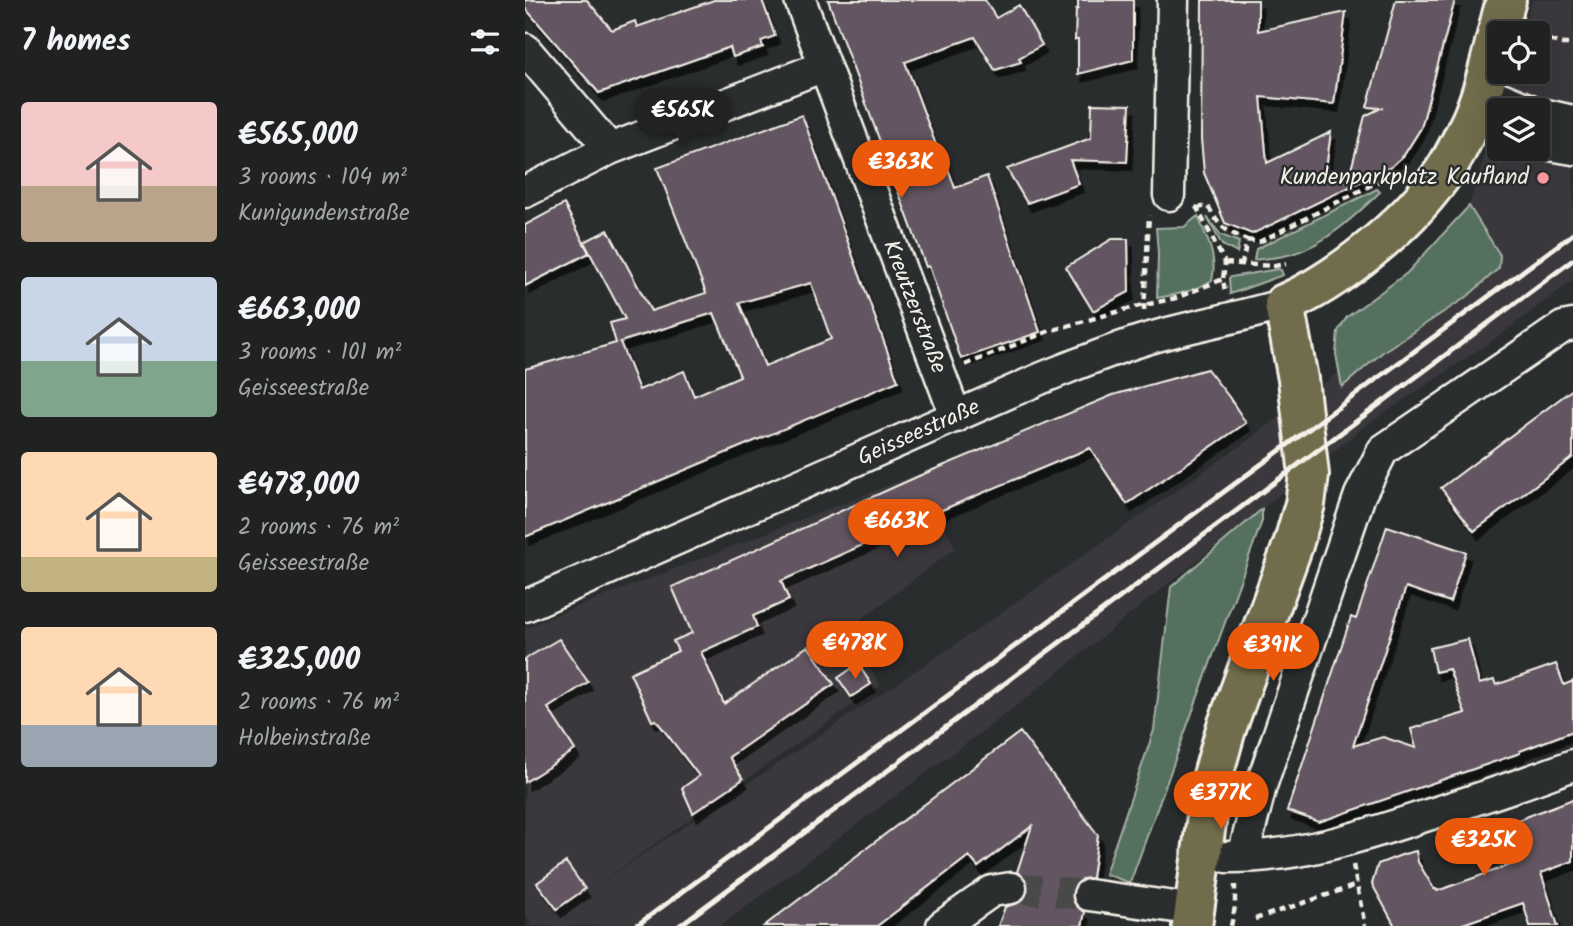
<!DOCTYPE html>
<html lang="en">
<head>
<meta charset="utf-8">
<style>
	body { margin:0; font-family:Kalam,sans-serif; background:#2d2f2f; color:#f1f3f6; height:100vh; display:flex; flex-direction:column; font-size:26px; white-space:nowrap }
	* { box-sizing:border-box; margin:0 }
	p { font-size:23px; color:#a2a4a5 }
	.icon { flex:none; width:38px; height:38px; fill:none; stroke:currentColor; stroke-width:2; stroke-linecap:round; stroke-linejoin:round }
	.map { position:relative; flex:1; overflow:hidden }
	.side { display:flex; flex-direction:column; background:#202222; width:525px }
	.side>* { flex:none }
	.controls { position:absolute; left:962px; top:21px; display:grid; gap:14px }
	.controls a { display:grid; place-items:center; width:63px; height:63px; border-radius:7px; background:#202222; box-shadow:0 7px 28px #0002,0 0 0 2px #3d3f40; font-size:35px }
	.price { position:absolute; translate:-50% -60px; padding:0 16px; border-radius:24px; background:#ea580c; color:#fff; font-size:23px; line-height:46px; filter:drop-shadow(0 2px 4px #0008) }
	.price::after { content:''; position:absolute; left:50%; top:42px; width:21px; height:16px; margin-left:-10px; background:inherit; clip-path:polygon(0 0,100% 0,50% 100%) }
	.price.selected { background:#222; color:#fff }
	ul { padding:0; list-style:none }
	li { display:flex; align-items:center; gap:21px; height:175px; padding:0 21px }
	li span { display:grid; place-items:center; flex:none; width:196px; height:140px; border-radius:7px; color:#555 }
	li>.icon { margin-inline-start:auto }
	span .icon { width:84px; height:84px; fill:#fffc; stroke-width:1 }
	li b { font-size:30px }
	h2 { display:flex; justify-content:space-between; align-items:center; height:84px; padding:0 21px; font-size:30px }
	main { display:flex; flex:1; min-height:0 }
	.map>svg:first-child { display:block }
	.built { fill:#3b393e; fill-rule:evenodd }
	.green { fill:#546f5e; stroke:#a4b0a3; stroke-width:2 }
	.building { fill:#645662; stroke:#f4f1e8; stroke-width:2; fill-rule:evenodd; filter:url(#shadow) }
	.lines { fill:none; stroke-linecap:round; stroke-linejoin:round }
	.minor-tunnel { stroke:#484a4a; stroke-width:30; stroke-dasharray:30 15; stroke-linecap:butt }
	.minor-casing { stroke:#f4f1e8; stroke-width:35 }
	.major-casing { stroke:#f4f1e8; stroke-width:44 }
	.path { stroke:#f4f1e8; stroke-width:4.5; stroke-dasharray:7 5; stroke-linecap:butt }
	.minor { stroke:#2a2d2e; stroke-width:30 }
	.major { stroke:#716c4b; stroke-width:38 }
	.rail { stroke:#f4f1e8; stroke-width:5 }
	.poi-dot { fill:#ff9aa2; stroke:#2a2d2e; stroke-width:2.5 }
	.labels { text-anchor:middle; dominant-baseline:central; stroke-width:5; stroke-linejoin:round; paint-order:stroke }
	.poi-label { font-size:23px; fill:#f4f1e8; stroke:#2a2d2e; text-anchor:end }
	.street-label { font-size:23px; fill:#f4f1e8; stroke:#2a2d2e }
</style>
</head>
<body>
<main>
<section class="side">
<h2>7 homes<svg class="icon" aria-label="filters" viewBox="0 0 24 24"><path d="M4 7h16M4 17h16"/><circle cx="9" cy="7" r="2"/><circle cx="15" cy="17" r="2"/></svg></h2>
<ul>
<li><span style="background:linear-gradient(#f6c9c9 60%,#b9a48a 0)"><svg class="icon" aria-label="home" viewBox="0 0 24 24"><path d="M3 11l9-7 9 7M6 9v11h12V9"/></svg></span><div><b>€565,000</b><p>3 rooms · 104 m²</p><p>Kunigundenstraße</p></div></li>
<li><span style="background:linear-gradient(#c9d6e8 60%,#7fa58c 0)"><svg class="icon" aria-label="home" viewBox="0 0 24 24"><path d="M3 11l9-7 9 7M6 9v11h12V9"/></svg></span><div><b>€663,000</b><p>3 rooms · 101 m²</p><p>Geisseestraße</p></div></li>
<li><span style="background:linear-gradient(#ffd9b3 75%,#c2b280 0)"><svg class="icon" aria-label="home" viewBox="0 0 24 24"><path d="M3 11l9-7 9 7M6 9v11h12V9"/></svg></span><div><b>€478,000</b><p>2 rooms · 76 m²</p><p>Geisseestraße</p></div></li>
<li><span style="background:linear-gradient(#ffd9b3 70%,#9aa5b1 0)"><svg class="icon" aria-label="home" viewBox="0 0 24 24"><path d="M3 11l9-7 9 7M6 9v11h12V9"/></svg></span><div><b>€325,000</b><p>2 rooms · 76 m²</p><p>Holbeinstraße</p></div></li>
</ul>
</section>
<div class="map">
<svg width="1048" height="926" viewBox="0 0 1048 926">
	<defs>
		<filter id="shadow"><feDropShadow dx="4.5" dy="8" stdDeviation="0" flood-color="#0009"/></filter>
	</defs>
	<rect width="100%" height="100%" fill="#2a2d2e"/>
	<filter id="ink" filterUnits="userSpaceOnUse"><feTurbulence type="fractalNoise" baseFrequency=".0143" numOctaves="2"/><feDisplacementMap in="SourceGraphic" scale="14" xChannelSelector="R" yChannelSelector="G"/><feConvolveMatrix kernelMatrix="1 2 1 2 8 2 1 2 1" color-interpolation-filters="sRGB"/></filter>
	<g filter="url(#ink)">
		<path class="built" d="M1007,0h41v280l-77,58 -131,88 -354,284 -291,216h-193l4,-3 -6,-9v-285l16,-8 418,-163 -38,18 34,72 -108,82 33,55 -293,207 391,-263 268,-187 253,-190 -30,-46 41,-134h28v-39h-17zM975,110h38v39h-38z"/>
		<path class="green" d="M852,189l3,3c-25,24 -54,52 -88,62 -13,4 -25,4 -38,6l2,-11z
			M944,206l31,49 -1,13 -31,28 -84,55 -42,36 -6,-33 2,-23 9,-14 60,-44z
			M673,216c8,21 20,41 14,64 -16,11 -37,15 -55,18l1,-45 -2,-25 28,-1z
			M682,217l14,18 18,7 -2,11 -15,-8z
			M753,269l3,1 2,5 -53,19 -1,-16 2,-1z
			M737,509v12l-132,362 -25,-9 49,-144 17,-143z"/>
		<path class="building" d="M0,0h62l25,30 23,-9 2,6 77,-27h48l13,36 -14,5 2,6 -30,10 -3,-10 -131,46 -74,-85z
			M303,0h157l11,18 23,-13 23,40 -23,13 2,4 -26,8 -20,-33 -70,25 37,99 3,-1 10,28 32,-12 53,156 -79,27 -32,-93 -3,1z
			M553,0h55v60l-55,14v-34h-3l1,-31h2z
			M677,0h56v31l88,-19 -12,92 -73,-7 6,66 64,-31 -6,44 23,5 17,-65 16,-8 -14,-1 29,-107h59l-34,128 -17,27 -13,12 -139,67 -27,-11 -21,-50 -3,-34z
			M567,104l38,1 -3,57 -57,-2 9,24 -52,19 -20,-34 84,-31z
			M277,115l96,266 -373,156v-168l91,-26 -6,-20 15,-4 -41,-77 24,-12 43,81 55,-18 -49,-125zM286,283l20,56 -66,27 -26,-63zM189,313l26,63 -46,20 -10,-25 -45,19 -19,-48z
			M39,204l25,49 -64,33v-61z
			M587,239h16l1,53 -36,19 -27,-44z
			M682,369l22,28 17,26 -119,81 -37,-56 -153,64 -156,69 8,19 -36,16 4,11 -56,25 23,52 84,-58 26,38 -105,73 14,22 -50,34 -11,-25 17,-12 -43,-56 -4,1 -22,-48 48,-22 -5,-10 19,-8 -20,-46 249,-112 192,-80z
			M1048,389v68l-99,74 -33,-43z
			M862,526l79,26 -16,50 -44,-15 -53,159 30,-9 33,11 -5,-19 54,-16 -16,-44 -14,3 -5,-24 38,-9 11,45 15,-4 2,5 60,-21 8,21 9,-4v50l-53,20v2l-201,69 -32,-11 64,-194 5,2z
			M34,639l29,43 -40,26 27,42 -50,32v-123z
			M333,664l13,20 -20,13 -13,-19z
			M495,732l78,103 -6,43 -10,1 -7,6 -3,7 1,10 5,6 7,4 -3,14h-84l7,-19 16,-5 6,-8 1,-9 -3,-7 -8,-6 15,-46 -54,41 -9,-11 -92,70h-113z
			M1048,799v62l-32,12 17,53h-28l-7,-23 -66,23h-62l-23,-42 6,-20 26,-10 12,-3 2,11 16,27h2l1,2 79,-28 -14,-37z
			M41,862l19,27 -28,20 -20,-26z"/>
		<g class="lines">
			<path class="minor-tunnel" d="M486,888l78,7"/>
			<defs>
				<path id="minor" d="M275,0l156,417
					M0,49l85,100
					M957,90l48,20
					M1013,113l35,8
					M948,117l27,10
					M1013,143l35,6
					M0,192l85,-43 214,-83
					M644,195l4,-195
					M0,606l517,-228c33,-13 66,-27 101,-38 46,-14 95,-22 141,-36
					M718,856l18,-70 99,-291 23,-45 180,-123 10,-2
					M702,857c71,1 137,-21 204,-43 47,-15 95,-31 142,-49
					M564,895l107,15
					M417,926l50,-35 19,-3"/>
				<path id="major" d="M667,926l20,-147 14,-50 67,-184 12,-41 4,-29 -11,-96 -14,-75c52,-22 121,-78 154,-124 14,-18 24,-40 34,-61 16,-38 23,-79 34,-119"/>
			</defs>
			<use href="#minor" class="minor-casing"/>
			<use href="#major" class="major-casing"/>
			<path class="path" d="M1013,37l25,7h10
				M670,207l2,1 28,55 -2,16 2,13
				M672,208l11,-2c13,23 15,23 39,34l-5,24
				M722,240l12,2 126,-64 14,-4
				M700,263l49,3 12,-2
				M619,311l5,-96
				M440,365l84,-34 82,-23 45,-10 47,-19
				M828,865l12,61
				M730,919l102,-34
				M706,926l4,-19v-22"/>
			<use href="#minor" class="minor"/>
			<use href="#major" class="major"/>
			<path class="rail" d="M111,926l937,-692
				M154,926l894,-666"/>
		</g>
	</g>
	<circle class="poi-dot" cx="1018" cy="178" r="7"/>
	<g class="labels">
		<g class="poi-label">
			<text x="1004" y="178">Kundenparkplatz Kaufland</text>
		</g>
		<g class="street-label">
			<text transform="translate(389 307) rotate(69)">Kreutzerstraße</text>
			<text transform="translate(394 433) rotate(-24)">Geisseestraße</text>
		</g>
	</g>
</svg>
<div class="controls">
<a><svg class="icon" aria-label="locate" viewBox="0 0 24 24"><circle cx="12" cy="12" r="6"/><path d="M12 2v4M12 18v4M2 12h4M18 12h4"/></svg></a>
<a><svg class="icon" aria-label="layers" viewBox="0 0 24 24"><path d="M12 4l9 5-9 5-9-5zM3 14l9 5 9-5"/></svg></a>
</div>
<b class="price selected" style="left:158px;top:148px">€565K</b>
<b class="price" style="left:376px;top:200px">€363K</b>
<b class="price" style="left:372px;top:559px">€663K</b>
<b class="price" style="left:330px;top:681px">€478K</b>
<b class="price" style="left:748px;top:683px">€391K</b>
<b class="price" style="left:696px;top:831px">€377K</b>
<b class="price" style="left:959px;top:878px">€325K</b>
</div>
</main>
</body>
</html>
